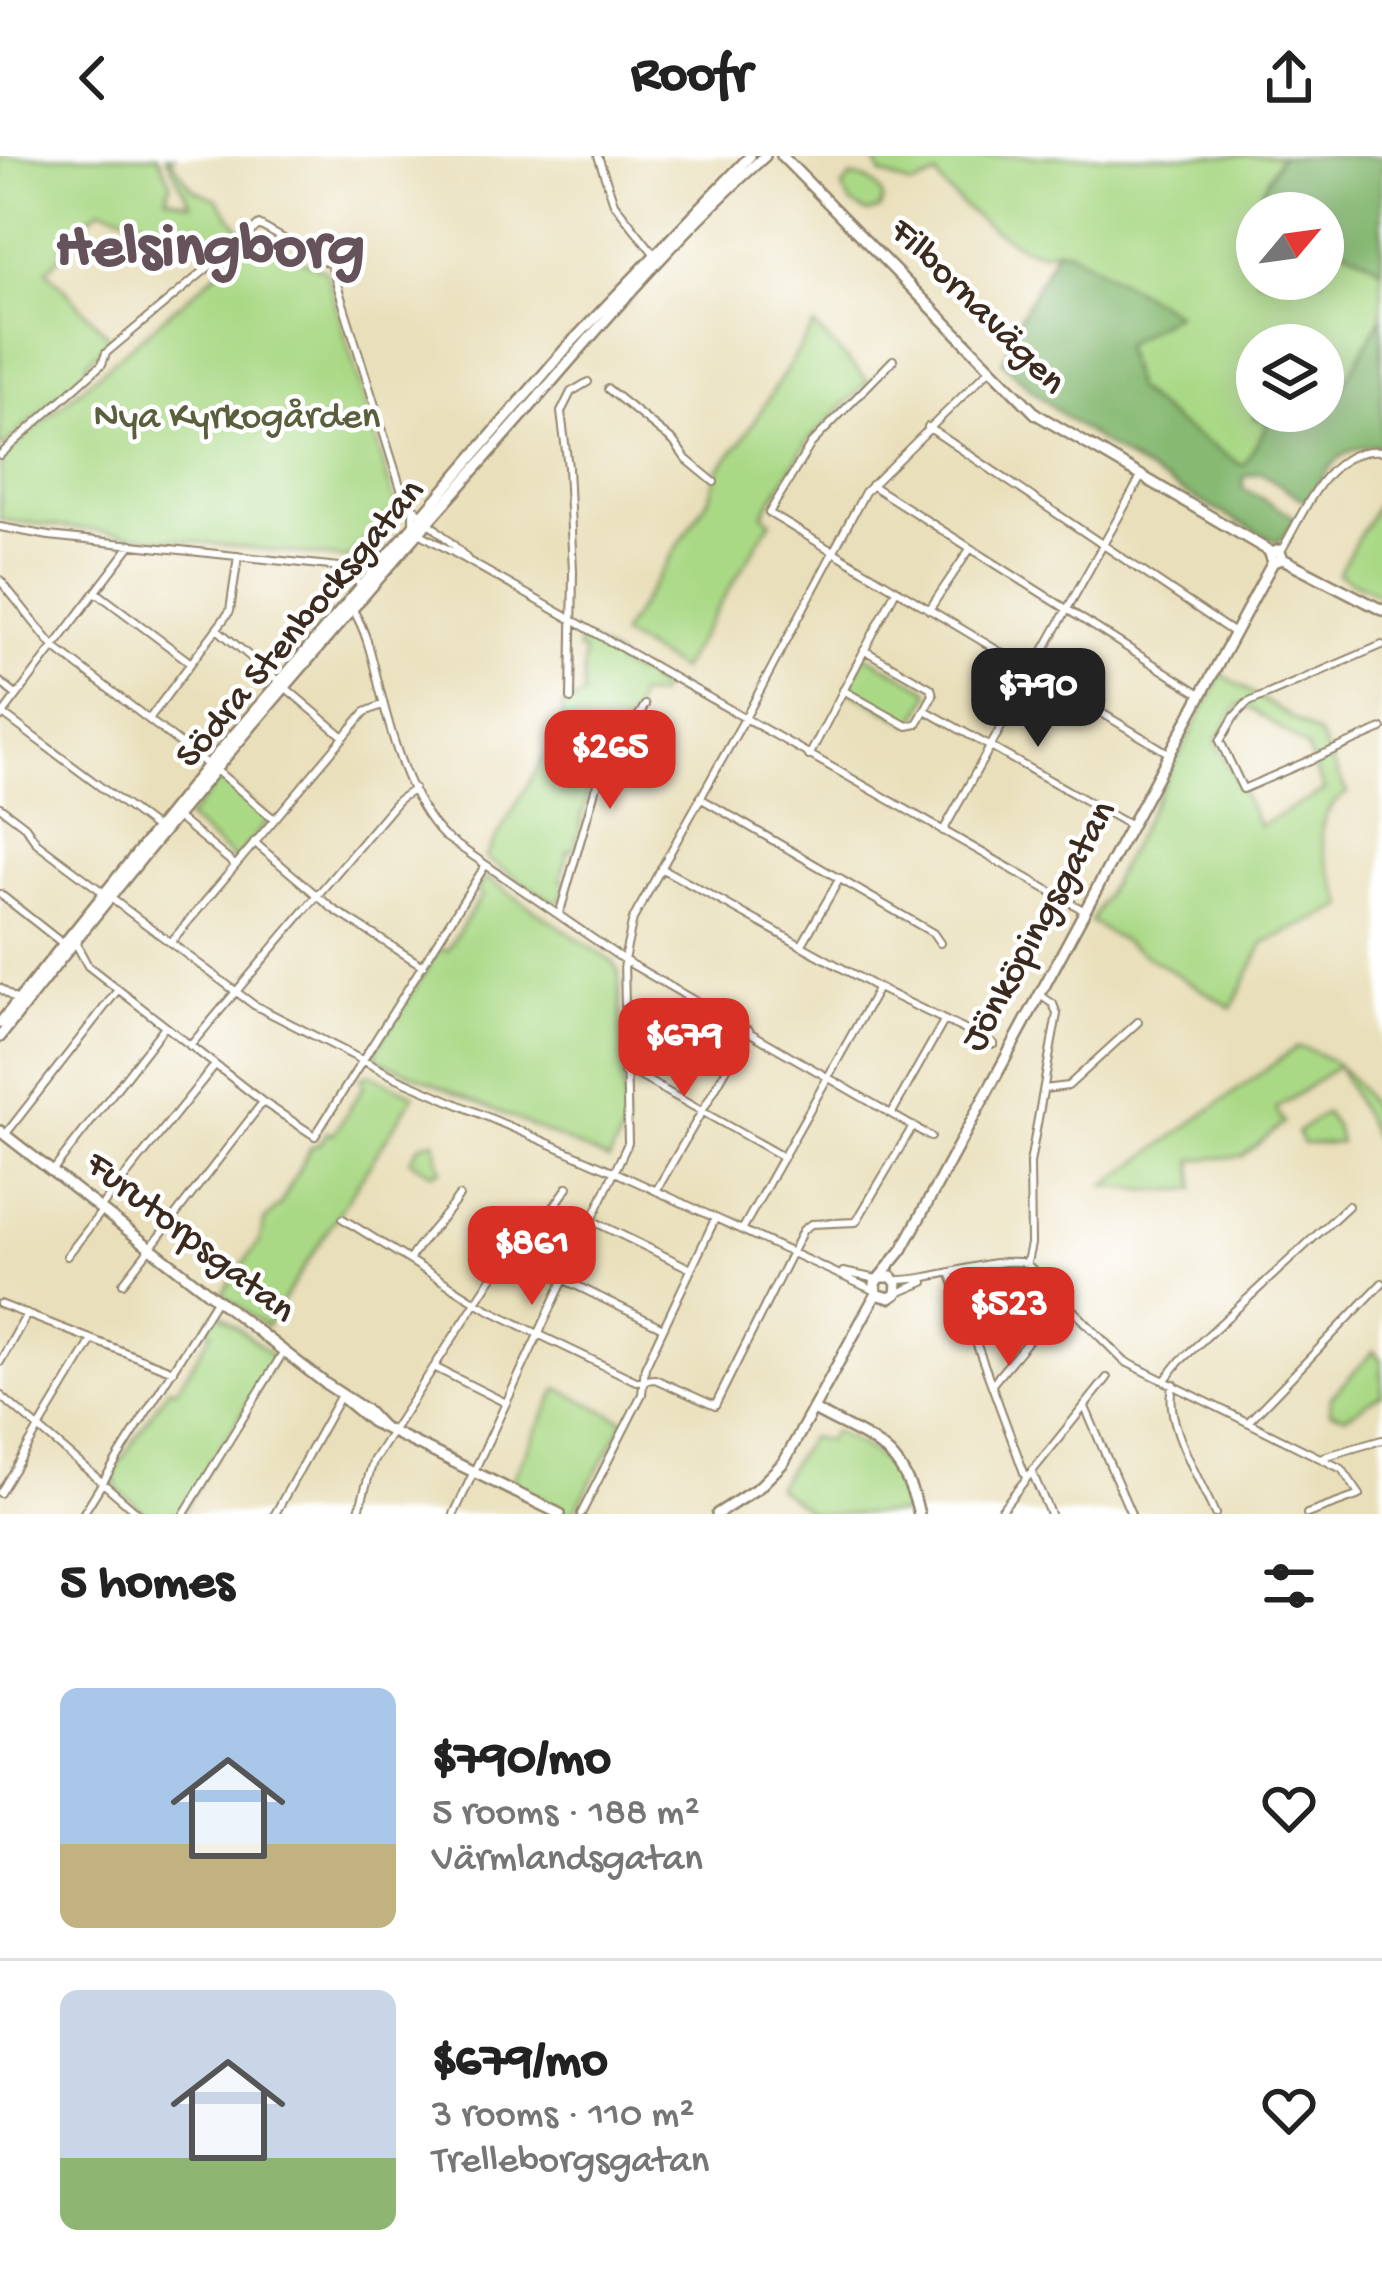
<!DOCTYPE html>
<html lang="en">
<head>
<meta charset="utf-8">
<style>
	body { margin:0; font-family:"Gochi Hand",sans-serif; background:#f2f2f2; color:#222; height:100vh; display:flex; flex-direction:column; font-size:45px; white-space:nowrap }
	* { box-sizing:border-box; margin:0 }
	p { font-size:39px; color:#767676 }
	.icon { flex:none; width:66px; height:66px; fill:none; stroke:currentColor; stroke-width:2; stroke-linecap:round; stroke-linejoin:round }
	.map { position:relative; height:1358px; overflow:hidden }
	.drawer { display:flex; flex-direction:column; background:#fff; flex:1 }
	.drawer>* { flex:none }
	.needle { width:78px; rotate:61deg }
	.tools { position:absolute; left:1236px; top:36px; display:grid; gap:24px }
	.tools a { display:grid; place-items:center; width:108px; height:108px; border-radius:50%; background:#fff; box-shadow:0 6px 30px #0003; font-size:60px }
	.price { position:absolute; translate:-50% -102px; padding:0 27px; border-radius:24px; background:#d93025; color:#fff; font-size:39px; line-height:78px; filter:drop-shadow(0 3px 6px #0008) }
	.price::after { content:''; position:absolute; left:50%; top:72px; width:36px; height:27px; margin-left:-18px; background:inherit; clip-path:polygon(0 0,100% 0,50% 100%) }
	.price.active { background:#222; color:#fff }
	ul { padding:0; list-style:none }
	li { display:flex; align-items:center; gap:36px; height:300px; padding:0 60px }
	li+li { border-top:3px solid #e0e0e0 }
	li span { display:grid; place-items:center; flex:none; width:336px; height:240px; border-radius:18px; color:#555 }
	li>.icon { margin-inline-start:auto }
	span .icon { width:144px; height:144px; fill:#fffc; stroke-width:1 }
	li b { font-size:51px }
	h2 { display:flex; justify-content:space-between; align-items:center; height:144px; padding:0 60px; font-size:51px }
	header { display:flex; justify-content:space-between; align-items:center; height:156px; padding:0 60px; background:#fff; font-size:54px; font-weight:800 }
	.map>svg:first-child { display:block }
	.green { fill:#aad986; stroke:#728252; stroke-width:3; fill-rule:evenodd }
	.forest { fill:#87b973; stroke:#617248; stroke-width:3 }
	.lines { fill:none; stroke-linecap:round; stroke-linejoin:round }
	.street-casing { stroke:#92846c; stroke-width:10 }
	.secondary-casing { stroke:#92846c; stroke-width:14 }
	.street { stroke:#fff; stroke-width:6 }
	.secondary { stroke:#fff; stroke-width:9 }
	.labels { text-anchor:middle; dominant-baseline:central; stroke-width:9; stroke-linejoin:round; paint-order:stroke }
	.street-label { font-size:39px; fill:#3b2a1e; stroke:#fff }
	.park-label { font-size:39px; fill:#5c5f3d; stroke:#fff }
	.town-label { font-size:63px; font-weight:bold; fill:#65525a; stroke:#fff }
</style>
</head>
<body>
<header><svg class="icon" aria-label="back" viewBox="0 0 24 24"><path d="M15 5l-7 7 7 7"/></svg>Roofr<svg class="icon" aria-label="share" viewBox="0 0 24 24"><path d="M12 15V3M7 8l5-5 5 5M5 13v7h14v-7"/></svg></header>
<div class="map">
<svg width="1382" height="1358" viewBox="0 0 1382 1358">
	<rect width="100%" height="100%" fill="#fff"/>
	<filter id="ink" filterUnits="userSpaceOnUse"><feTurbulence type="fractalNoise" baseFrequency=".00833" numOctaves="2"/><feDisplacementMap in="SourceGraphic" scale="24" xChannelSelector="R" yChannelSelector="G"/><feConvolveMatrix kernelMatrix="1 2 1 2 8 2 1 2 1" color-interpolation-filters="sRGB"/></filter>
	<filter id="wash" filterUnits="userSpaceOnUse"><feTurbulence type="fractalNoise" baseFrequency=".004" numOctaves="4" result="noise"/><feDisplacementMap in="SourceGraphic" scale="48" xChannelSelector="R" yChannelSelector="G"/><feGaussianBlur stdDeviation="2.7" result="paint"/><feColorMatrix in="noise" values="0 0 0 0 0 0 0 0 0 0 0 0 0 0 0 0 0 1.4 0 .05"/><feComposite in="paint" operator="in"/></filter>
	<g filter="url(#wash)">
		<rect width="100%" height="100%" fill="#e9dfba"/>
		<path class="green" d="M0,0h158l13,27 -5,14 25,7 -25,-48h8l-3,3 22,30 24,10 24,31 -30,25 -28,-21 -82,-26 -39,35 -1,13 -14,14 64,69 -25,24 3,5 -89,81z
			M873,0h407l-22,43 24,14h-25v66h66v-43l59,33v47l-42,76 -17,-9v-38h-66l-3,71 15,7 -25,44 -68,-44 -41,-34 -12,-44 52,-31 -118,-65c-5,1 -13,4 -19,3 -27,-5 -90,-53 -101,-76l-24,10 -32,-12z
			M851,21c15,0 28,7 32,22l-3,10 -12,4 -17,-9 -9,-16z
			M256,83l70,32 70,236 -49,52 -347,-39v-62z
			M814,170l54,55 -60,60 -45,73 8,7 -91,149 -59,-35 89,-139 8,-26 23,-28z
			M1382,339v101l-44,-22z
			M583,482l36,21 -2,6 17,9 4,-5 11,7 -1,6 13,8 -4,6h-19l-9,30 -5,-2 -30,46 5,4 -12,24 -13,52h-6l-7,30 5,2 -5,17 -6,4 -70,-45 77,-132v-20l21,-9 1,-46 -6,-1 1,-11z
			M863,501h6l58,32 3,5 -15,27 -6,2 -57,-31 -3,-6z
			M1222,518l97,61 28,58c-47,30 -17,72 -2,113l-81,37 -32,65 -141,-86zM1239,549l13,4 54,38 18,44 -65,35 -43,-85z
			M221,622l48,41 -34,41 -48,-41z
			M487,722l127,85 5,10 6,154 -16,33 -231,-101 -2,-10 64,-101 7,3 35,-57 -6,-4z
			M1297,891c47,9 85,58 85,106l-44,-87 -62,43 8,14 -41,33 -50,4 2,29 -41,2 -49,-5z
			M369,918l45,21 -148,232 -44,-33 37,-52 6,-22 15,-15 31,-58 10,-4 6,-11 6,3 31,-50 -4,-7z
			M1325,957l11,14 4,16 -37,1 -6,-12z
			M435,985l6,29 -10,3 -21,-13 10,-16z
			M220,1158l55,44 -94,156h-34l-29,-24 -5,-17 56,-86 7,3 36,-58 -6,-5 8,-12z
			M1374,1195l8,10v33l-36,22 -16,-4 1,-15z
			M558,1232l67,33 -52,93 -63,-30z
			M833,1275c45,22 63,34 77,83h-97l-37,-27 34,-50 17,4z"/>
		<path class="forest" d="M1280,0h102v113l-59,-33v-23h-41l-24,-14z
			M1057,93l12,2 107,62 -53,32 12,44 41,34 67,43 25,-42 -14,-7 3,-6h66v-28l17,9 42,-76v130c-42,-3 -55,24 -75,56l-47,-30 -16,5 -1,11 53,30 -18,25c-95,-51 -200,-103 -275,-181l14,-40z"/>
	</g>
	<g filter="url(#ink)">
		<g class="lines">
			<defs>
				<path id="street" d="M598,0l16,47 41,52
					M893,204l-82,84 -42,69 401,241
					M608,233l66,53 12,17 28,23
					M928,271l306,206
					M0,299l102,-91 4,-11 153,-128 72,40 71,227c16,26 45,43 65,67
					M871,329l331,210
					M413,352v15
					M0,371l49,9 290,31 25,20
					M421,378l664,377
					M1281,395c24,-39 47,-106 101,-100
					M0,424l54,67 154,118
					M96,436l95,71
					M353,454c15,24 20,53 27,80 12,48 29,111 64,146l180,124 307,177
					M929,454l41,-61
					M217,473l63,53
					M1382,489l-135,58 -13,14 -14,24 23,48 139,-60
					M0,526l16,13
					M286,532l58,49
					M843,534l64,36 10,-2 16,-29 -2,-7 -67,-38
					M571,543l2,-128 -5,-104 -7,-55 10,-20 17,-10
					M925,554l206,116
					M3,558l154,115
					M0,562l132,-174
					M149,563l81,-108 8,-55
					M809,600l87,-166
					M217,615l57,48
					M700,642l233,135 7,10
					M0,651l25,19 12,17 217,162 143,73 218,94 260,119
					M173,658l62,51
					M943,675l198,-354
					M254,686l79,67 90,57
					M661,712l217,120 116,56
					M0,738l62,49
					M559,759l36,-125 50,-85
					M75,786l13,24 175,136 52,34 170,-270
					M171,786l194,-230 17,-7
					M801,790l39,-68
					M0,832l16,12
					M190,890l208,-246 16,-11
					M624,917h10l149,84
					M1044,933l24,-3 70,-64
					M893,955l51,-90
					M5,979l112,-144
					M52,1016l113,-146
					M656,1035l93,-161
					M101,1051l114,-142
					M343,1063l143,89 54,27 96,46 19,-2 60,27 88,-176 8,-6 45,-2 57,-96
					M593,1065l98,48
					M742,1074l136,-242
					M67,1100l35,-45
					M518,1101l145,71
					M409,1104c15,-24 34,-40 50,-64
					M1027,1106l4,-18 -1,-81 27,-149 -4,-10 -13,-9
					M1026,1107l98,98 218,108 18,26 -53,19
					M843,1116l34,7
					M951,1119l75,203
					M895,1124c41,1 97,-24 131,-17
					M123,1127l140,-181
					M898,1137l26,-11
					M0,1148l173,67
					M0,1206l27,-48
					M434,1211l72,36
					M1165,1224l15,-19 168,-155
					M993,1227l71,-85
					M1174,1228c-13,34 27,97 41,130
					M0,1239l139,119
					M1085,1251l46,107
					M1250,1264l132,-137
					M1323,1301l59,-17
					M1032,1316l18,42
					M0,1337l92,-153
					M83,1358l133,-214
					M184,1358l100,-163
					M275,1358l66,-119
					M358,1358l15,-53 131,-202 14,-2 50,-70
					M454,1358l174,-371 -4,-183 9,-41 116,-208 116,-219 124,-122
					M581,1358l61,-120 3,-27 70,-148
					M998,1358l109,-136"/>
				<path id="secondary" d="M782,0l254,258 235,138
					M1283,403l99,51
					M0,867l208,-258 359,-418 183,-191
					M0,881c155,-202 323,-397 492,-587 89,-100 173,-206 273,-294
					M0,975l326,253 40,26 15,16
					M880,1121h12l5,7 -1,10 -6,4 -14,-4 -1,-11 27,-33 371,-688 10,-3 -4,-9 -9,4 3,8
					M343,1242l29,24 188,92
					M814,1254c58,32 87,33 105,104
					M717,1358l42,-27 25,-25 92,-168"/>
			</defs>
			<use href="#street" class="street-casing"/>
			<use href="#secondary" class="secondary-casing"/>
			<use href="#street" class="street"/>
			<use href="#secondary" class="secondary"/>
		</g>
	</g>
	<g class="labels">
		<g class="street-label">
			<text transform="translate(976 152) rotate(45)">Filbornavägen</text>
			<text transform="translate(302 469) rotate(-50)">Södra Stenbocksgatan</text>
			<text transform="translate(1041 771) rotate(-61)">Jönköpingsgatan</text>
			<text transform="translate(189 1083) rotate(38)">Furutorpsgatan</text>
		</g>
		<g class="park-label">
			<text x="237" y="263">Nya Kyrkogården</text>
		</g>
		<g class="town-label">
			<text x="210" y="95">Helsingborg</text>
		</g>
	</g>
</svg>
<div class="tools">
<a><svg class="needle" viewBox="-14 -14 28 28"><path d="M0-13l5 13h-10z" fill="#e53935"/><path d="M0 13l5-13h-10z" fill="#767676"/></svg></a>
<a><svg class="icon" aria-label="layers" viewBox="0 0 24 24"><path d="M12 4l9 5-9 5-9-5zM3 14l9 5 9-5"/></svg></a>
</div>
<b class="price active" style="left:1038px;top:594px">$790</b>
<b class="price" style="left:610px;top:656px">$265</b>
<b class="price" style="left:684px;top:944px">$679</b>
<b class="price" style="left:532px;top:1152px">$861</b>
<b class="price" style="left:1009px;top:1213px">$523</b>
</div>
<section class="drawer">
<h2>5 homes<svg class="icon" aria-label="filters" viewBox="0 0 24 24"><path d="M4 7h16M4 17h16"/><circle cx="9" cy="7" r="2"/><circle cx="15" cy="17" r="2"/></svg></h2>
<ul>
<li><span style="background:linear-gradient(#a9c7e8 65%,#c2b280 0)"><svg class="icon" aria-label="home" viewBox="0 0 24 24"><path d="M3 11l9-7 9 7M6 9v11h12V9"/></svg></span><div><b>$790/mo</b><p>5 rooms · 188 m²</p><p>Värmlandsgatan</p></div><svg class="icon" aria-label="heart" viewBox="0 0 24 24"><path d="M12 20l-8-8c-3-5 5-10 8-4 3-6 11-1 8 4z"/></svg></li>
<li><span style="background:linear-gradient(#c9d6e8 70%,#8fb573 0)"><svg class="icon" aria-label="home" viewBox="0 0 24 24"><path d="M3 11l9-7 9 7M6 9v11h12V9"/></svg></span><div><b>$679/mo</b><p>3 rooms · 110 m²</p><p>Trelleborgsgatan</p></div><svg class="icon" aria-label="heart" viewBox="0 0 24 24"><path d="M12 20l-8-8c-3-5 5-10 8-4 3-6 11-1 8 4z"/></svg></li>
</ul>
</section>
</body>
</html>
